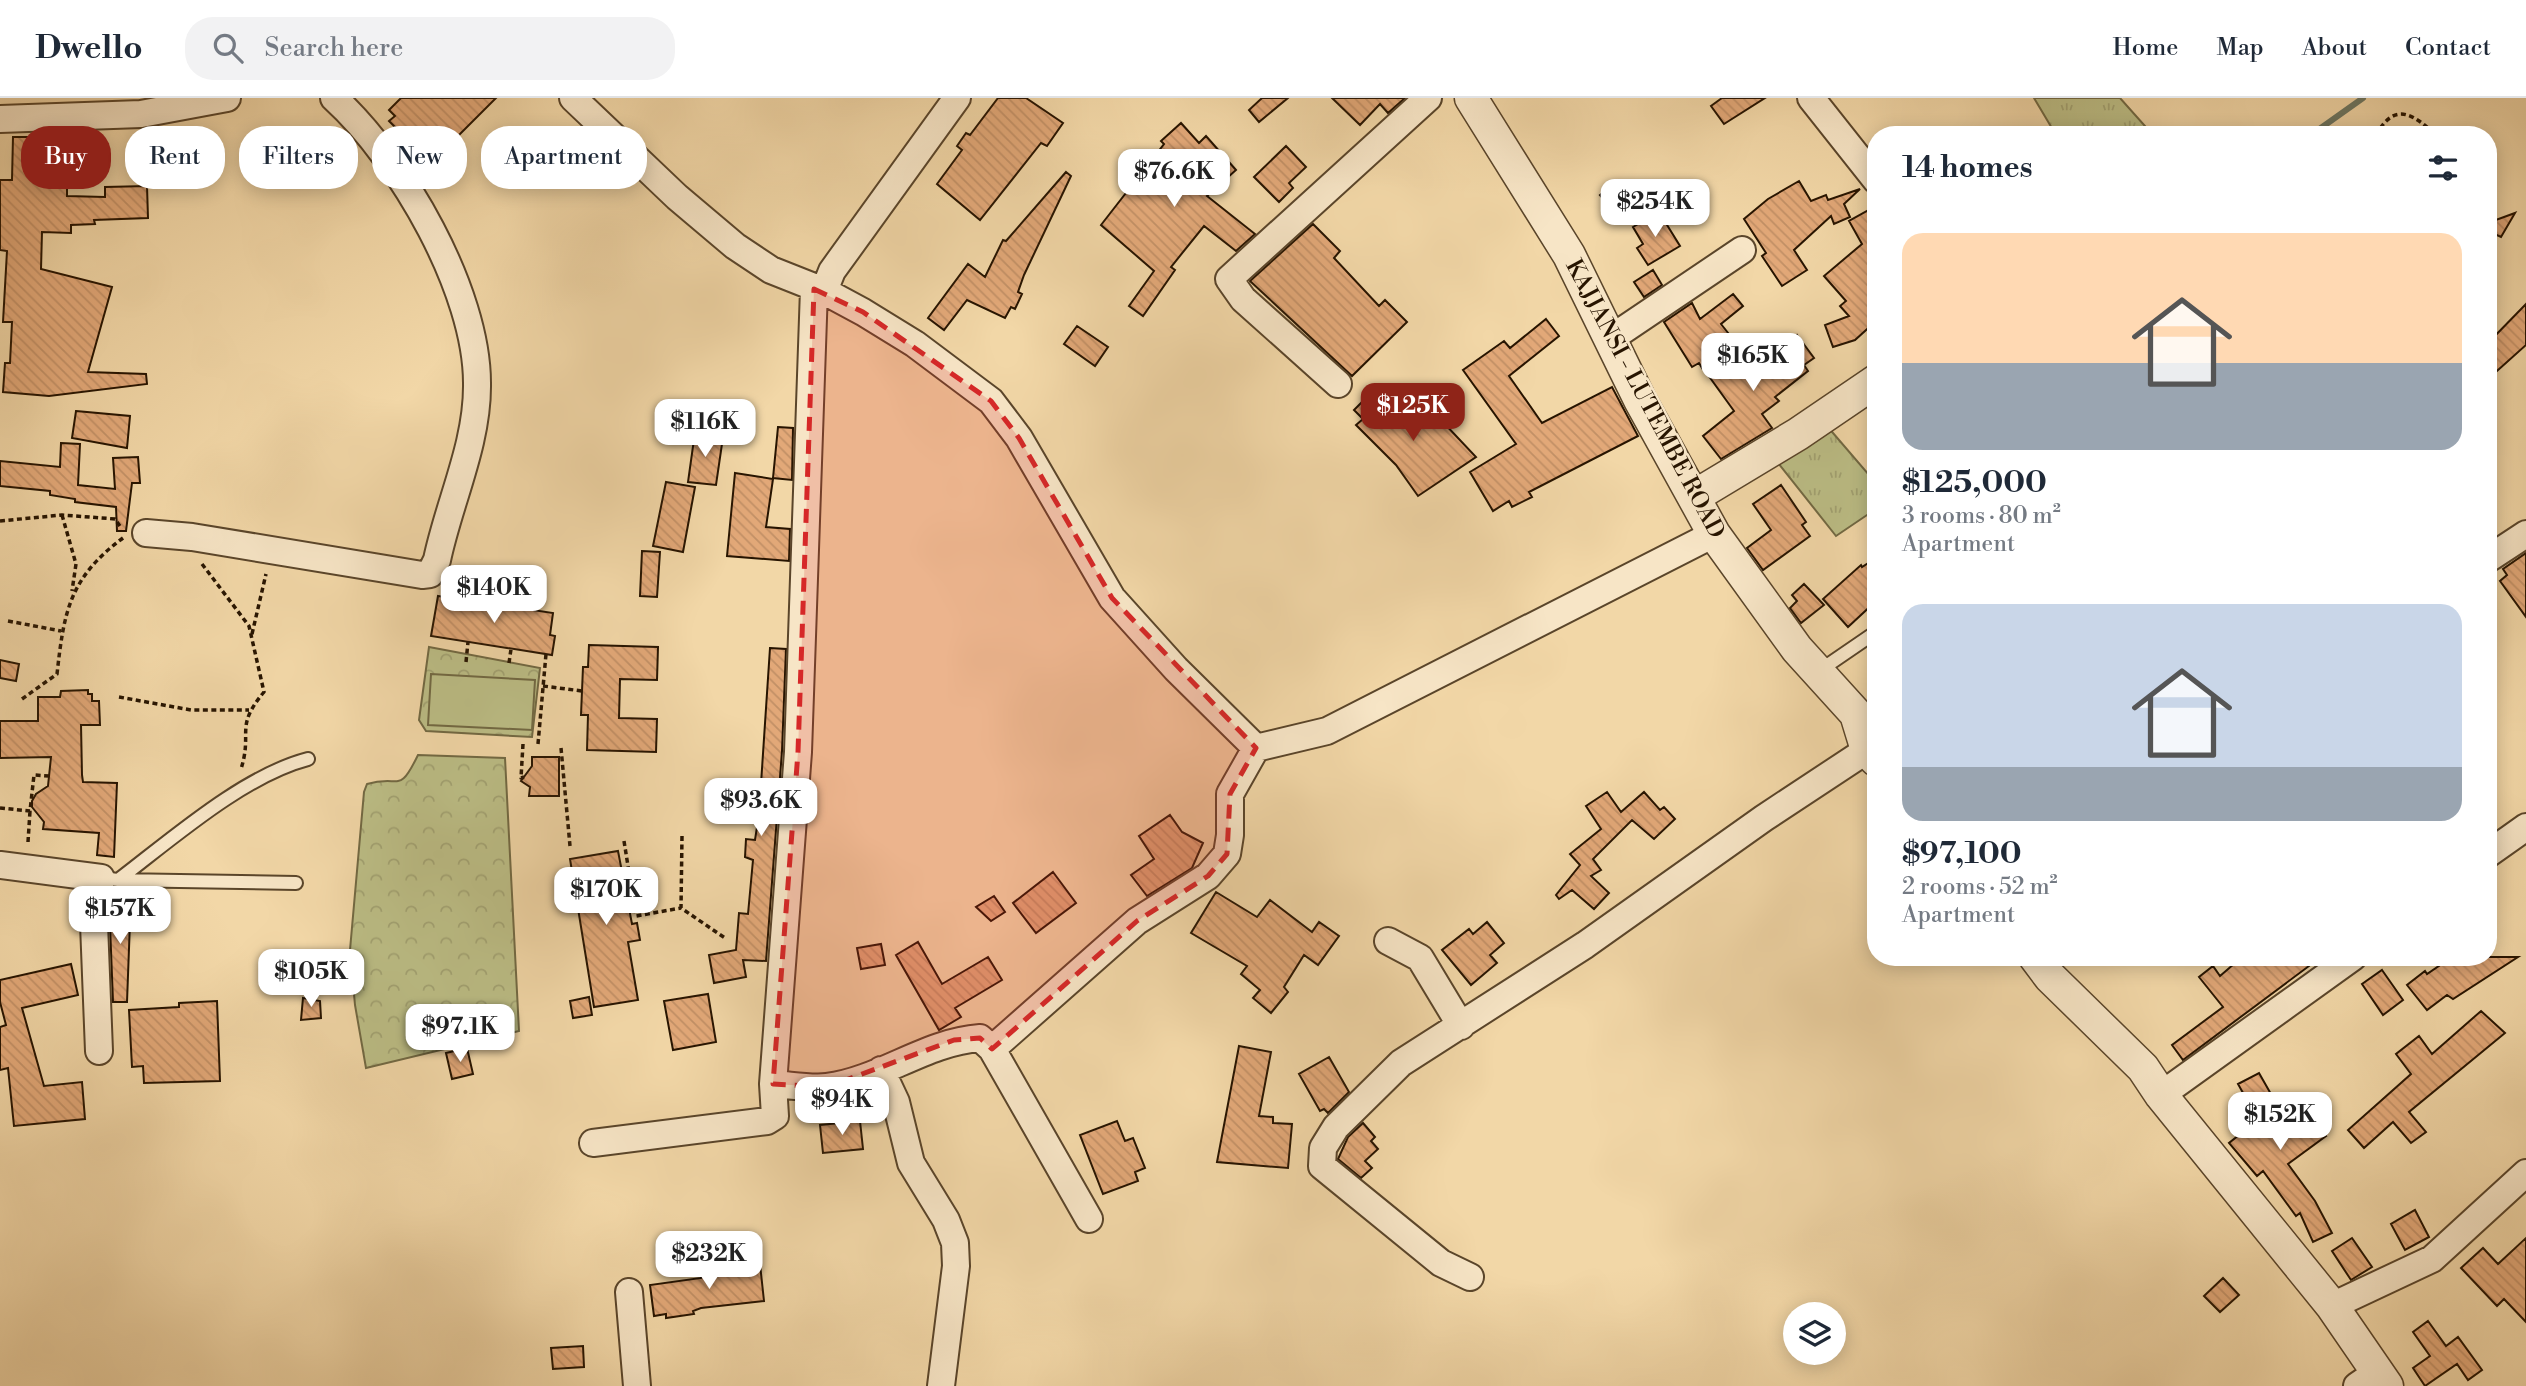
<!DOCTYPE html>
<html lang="en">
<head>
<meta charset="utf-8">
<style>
	body { margin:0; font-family:"Libre Bodoni",serif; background:#f2f2f3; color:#1f2937; height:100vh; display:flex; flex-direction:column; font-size:26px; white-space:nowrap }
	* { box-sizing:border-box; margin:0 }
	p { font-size:23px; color:#747a83 }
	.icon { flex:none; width:38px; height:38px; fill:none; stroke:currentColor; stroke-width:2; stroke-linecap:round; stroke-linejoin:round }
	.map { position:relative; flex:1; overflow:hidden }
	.drawer { position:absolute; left:1867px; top:28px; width:630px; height:840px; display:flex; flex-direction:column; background:#fff; border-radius:28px; box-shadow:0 4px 18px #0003 }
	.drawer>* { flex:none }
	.top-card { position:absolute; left:21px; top:28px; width:665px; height:63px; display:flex; gap:14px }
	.fabs { position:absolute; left:1783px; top:1204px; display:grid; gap:14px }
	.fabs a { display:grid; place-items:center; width:63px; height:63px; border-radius:50%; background:#fff; box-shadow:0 4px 18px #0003; font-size:35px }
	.price { position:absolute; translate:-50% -60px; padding:0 16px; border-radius:14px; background:#fff; color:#222; font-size:23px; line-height:46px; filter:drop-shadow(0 2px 4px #0008) }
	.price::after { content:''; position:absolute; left:50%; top:42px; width:21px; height:16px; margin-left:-10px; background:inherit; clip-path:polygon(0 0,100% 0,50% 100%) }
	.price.current { background:#8f2418; color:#fff }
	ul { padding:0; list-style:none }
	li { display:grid; align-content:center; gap:14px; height:371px; padding:0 35px }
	li span { display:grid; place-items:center; height:217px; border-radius:21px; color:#555 }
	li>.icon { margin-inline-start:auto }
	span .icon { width:126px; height:126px; fill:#fffc; stroke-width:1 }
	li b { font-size:30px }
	h2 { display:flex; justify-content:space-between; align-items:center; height:84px; padding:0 35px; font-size:30px }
	.tag { padding:0 24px; border-radius:28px; background:#fff; box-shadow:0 4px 18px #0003; font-size:24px; line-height:63px }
	.tag.current { background:#8f2418; color:#fff }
	header { display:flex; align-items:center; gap:42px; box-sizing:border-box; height:98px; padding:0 35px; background:#fff; border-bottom:2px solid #e0e1e3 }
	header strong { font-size:33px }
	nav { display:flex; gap:38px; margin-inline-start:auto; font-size:24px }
	.search { width:490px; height:63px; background:#f2f2f3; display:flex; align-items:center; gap:18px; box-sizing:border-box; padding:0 24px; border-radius:28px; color:#747a83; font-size:26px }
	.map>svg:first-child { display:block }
	.grass { fill:url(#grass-tufts); stroke:#726943; stroke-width:2 }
	.park { fill:url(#park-crowns); stroke:#726943; stroke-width:2 }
	.pitch { fill:#bcbe86; stroke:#726943; stroke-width:2 }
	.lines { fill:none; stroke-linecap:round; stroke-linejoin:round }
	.stream { stroke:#6d7864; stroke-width:6 }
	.building { fill:url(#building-back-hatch); stroke:#271400; stroke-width:2 }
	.service-casing { stroke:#5a452a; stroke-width:16 }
	.minor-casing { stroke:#5a452a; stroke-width:30 }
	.tertiary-casing { stroke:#5a452a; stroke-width:35 }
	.path { stroke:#271400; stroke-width:3.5; stroke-dasharray:5 3.5; stroke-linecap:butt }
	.service { stroke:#f7e5c6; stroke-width:12 }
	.minor { stroke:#f7e5c6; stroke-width:26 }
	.tertiary { stroke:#f7e5c6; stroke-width:32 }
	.marked { fill:#d62828; fill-opacity:0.2; stroke:#d62828; stroke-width:5; stroke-dasharray:14 9; stroke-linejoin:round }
	.labels { text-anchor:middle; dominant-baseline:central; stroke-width:5; stroke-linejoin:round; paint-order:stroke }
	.street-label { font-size:23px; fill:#271400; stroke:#f7e5c6 }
</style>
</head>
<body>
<header>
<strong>Dwello</strong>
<div class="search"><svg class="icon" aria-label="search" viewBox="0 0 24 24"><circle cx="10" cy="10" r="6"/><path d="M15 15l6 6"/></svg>Search here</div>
<nav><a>Home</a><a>Map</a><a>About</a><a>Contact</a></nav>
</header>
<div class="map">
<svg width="2526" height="1288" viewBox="0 0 2526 1288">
	<defs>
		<pattern id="grass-tufts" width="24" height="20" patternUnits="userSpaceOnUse" patternTransform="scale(1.75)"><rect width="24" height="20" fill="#bcbe86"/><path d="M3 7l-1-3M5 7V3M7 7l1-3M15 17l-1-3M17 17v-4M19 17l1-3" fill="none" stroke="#a2a272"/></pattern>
		<pattern id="park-crowns" width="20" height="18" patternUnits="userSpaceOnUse" patternTransform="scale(1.75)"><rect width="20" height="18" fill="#bcbe86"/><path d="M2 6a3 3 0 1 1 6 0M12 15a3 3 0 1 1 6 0" fill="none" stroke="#a2a272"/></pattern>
		<pattern id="building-back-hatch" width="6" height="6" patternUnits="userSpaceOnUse" patternTransform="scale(1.75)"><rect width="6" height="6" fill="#e2a878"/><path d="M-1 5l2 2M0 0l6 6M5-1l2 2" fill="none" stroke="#c29066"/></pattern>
	</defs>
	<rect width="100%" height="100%" fill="#f2d7a7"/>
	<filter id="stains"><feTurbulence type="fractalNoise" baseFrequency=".00286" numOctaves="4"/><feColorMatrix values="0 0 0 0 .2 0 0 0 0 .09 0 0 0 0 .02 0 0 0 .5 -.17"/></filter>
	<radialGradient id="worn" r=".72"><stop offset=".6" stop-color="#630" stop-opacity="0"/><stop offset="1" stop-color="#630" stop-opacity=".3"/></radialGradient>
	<path class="grass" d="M2034,0h86l33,37h-97z
		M1827,328l49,57v37l-6,-7 -34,23 -61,-77z"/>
	<path class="park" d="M429,549l111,21 -8,69 -106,-6 -7,-11z
		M418,657l87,3 14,273 -153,37 -11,-63 -5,-55 14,-158 3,-8c34,-10 31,12 51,-29z"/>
	<path class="pitch" d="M431,576l104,6 -3,50 -104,-5z"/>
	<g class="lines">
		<path class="stream" d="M2311,37l52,-37"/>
	</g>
	<path class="building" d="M401,0h95l-45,45 -6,-7 -17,15 -20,-21 -5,5 -14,-14 6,-5 -6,-6z
		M998,0h28l37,25 -16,23 -6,-3 -61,77 -43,-36 25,-34 -5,-4 9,-13 4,2z
		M1262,0h26l-29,24 -10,-12z
		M1332,0h73l-17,15 -8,-9 -20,21z
		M1722,0h43l-41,26 -13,-18z
		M1181,25l18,20 7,-7 30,34 -29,26 48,38 -19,17 -32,-25 -33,41 4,3 -32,46 -14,-10 25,-35 -53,-46 63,-81 -3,-3z
		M13,39h44l2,50 8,1v8l38,1v-10l42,-1 1,32 -54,2 1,4 -24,1v8l-29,-1 -1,37 71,18 -24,85 58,2 1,10 -98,12 -46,-4 2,-29h5l2,-41h-9l4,-71 -7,-1v-70h12z
		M1286,48l20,21 -17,16 4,5 -14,14 -25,-25z
		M1066,74l5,4 -47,99 -6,17 4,2 -7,15 -4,-2 -6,11 -38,-18 -23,30 -16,-12 40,-54 17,13 18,-37 3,1z
		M1799,83l12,20 15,-6 2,5 32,-11 -16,15 6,13 -16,7 -3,-8 -37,34 13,20 -25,16 -20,-30 4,-3 -22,-34 24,-20z
		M1613,86l16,19 -13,11 -16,-19z
		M1876,108v115l-21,19 -22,7 -8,-22 24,-9 -9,-10 6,-5 -22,-25 38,-32 -13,-23z
		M1659,114l21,34 -32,19 -11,-17 6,-4 -10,-17z
		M2515,115l-14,24 -11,-5 3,-11z
		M1313,126l27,27 -6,7 45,48 6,-6 22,22 -55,54 -102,-95z
		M1653,172l9,15 -18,12 -10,-15z
		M1733,196l10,12 -22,18 15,19 -34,25 -3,-5 -7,4 -28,-45 28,-19 8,16z
		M2526,206v41l-38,34v-36z
		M1546,221l13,17 -50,40 33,47 70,-36 26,49 -109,56 3,5 -20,10 -3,-6 -16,10 -23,-39 46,-28 -53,-74 41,-29 6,7z
		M1077,228l31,21 -13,19 -31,-22z
		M1797,237l17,23 -10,7 4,6 -33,26 4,4 -17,13 10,14 -51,31 -18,-23 31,-25 -31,-43 41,-14 10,12z
		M1374,292l33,32 16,-14 15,17 4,-4 34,36 -58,39 -22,-31 -40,-40 7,-6 -9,-9z
		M76,313l54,5 -3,32 -55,-10z
		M778,329l15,1 -1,52 -19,-2z
		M695,334l28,5 -7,48 -28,-3z
		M61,345l19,1 -2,41 37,4 -2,-31 25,-1 2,26h-8l-6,48h-9l-1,-24 -41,-5v-3l-25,-4v-4l-50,-5v-25l60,6z
		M735,375l38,6 -7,48 24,2 -1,32 -62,-5z
		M666,384l29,5 -12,65 -30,-6z
		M1781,387l25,37 -4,3 8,11 -47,34 -16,-22 24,-18 -18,-26z
		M642,453l18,1 -3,45 -17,-1z
		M2526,455v64l-26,-36 7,-6 -4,-6z
		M1876,460v43l-28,26 -25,-28 38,-34 1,2z
		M1804,486l20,21 -23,18 -11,-15 7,-7 -5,-6z
		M438,498l115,17 -3,22 5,1 -3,19 -121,-19z
		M589,547l69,2 -1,33 -37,-1 -1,39 38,1 -1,33 -69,-2 1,-35h-7l2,-48h5z
		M770,550l16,1 -4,102 -16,210 -23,-1 3,17 -32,6 -5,-28 27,-5 3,-37 9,1 5,-54 -8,-3 1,-18 9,1 4,-26z
		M0,562l19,4 -3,17 -16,-3z
		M88,592v4h4v7h7l1,24h-19l1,50 1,7 34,1 -3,74 -17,-2 2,-22 -56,-4 1,-7 -12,-15v-6l4,-7 12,-8 3,-29 -51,1v-37h38v-24h22l1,-6z
		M532,659h27v39h-30l1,-9 -9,-6 11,-15z
		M1607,694l14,20 23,-20 16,18 4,-3 11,12 -21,20 -22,-19 -39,39 8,11 -10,6 18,17 -15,16 -22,-19 -13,9 -3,-4 24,-30 -10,-11 31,-25 -15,-23z
		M1170,717l12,17 21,11 -11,25 -45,28 -16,-21 23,-16 -15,-23z
		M618,753l14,73 5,-1 3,17 -12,2 10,58 -44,7 -24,-148z
		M1053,774l23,31 -40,30 -23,-30z
		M1216,794l41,25 13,-17 42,32 7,-10 20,14 -21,29 -14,-10 -20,32 4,5 -17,21 -18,-15 7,-8 -19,-16 6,-8 -56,-33z
		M114,797h17l-4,107h-14l-3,-77z
		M994,798l11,16 -14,9 -15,-14z
		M1487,824l17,21 -14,12 7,8 -26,22 -29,-35 27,-21 4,5z
		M918,844l24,42 46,-27 14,23 -47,28 6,9 -22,13 -43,-75z
		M881,846l4,21 -24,4 -4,-21z
		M2242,859h79l-138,103 -11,-15 51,-38 -24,-30 14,-11 7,10z
		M2452,859h66l-65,42 -6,-4 -20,15 -20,-25 18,-14 2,3z
		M71,866l7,31 -56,13 22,78 38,-4 3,37 -71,7 -6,-58 -8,2v-43l6,-2 -6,-23v-22z
		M2382,872l21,30 -20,15 -21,-31z
		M708,896l8,48 -43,8 -9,-49z
		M589,899l3,18 -19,3 -3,-17z
		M303,900l17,3 1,17 -20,2z
		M217,903l3,80 -76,2 -1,-17 -11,1 -3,-57 50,-3v-4z
		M2481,913l24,22 -96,79 17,20 -15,11 -18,-21 -29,26 -16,-18 63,-56 -15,-20 23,-18 13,18z
		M1239,948l32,6 -12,64 14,1v6l19,1 -4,44 -71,-6z
		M467,950l6,26 -21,5 -6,-26z
		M1329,959l20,35 -21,21 -4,-4 -4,2 -21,-37z
		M2259,975l29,51 18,-14 20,26 -38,28 27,37 17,32 -19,9 -13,-29 -4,3 -33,-45 -6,5 -28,-33 29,-23 -20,-36z
		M860,1023l3,28 -40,4 -3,-28z
		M1117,1023l8,20 8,-3 12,30 -10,4 3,9 -35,13 -23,-59z
		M1363,1025l12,14 -4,4 7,8 -13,12 7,7 -11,10 -23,-19 10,-22z
		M2415,1112l14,27 -24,13 -14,-26z
		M2352,1140l20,29 -21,13 -19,-29z
		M2526,1140v84l-22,-23 -7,7 -36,-38 22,-20 15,16z
		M760,1166l4,37 -63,7 -8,3 1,3 -28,4v-4l-12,2 -4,-31 51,-7v-3l18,-2 -1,-5z
		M2223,1180l16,17 -19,17 -16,-16z
		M2428,1223l18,25 12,-9 24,33 -14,10 -11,-16 -32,22 -12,-18 17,-12 -17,-24z
		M583,1248l1,21 -31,2 -2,-21z"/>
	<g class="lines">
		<defs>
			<path id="service" d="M1819,573l57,-39
				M101,780l17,2c54,-41 125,-104 190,-121
				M118,782l178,3"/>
			<path id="minor" d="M573,0l104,99 58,49 36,24 53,21 39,21 52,32 76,57 28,37 93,160 64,71 80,79
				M1811,0l65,82
				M0,21l141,-5 86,-16
				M814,191l-16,463 -25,332c17,1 37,5 54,3 54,-7 98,-45 153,-49l12,11 145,-128 71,-45 19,-22 3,-19v-41l26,-46 71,-17 387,-197
				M824,193l8,-20 125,-173
				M1610,241l132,-89
				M1338,286l-95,-85 -14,-20 199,-181
				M146,435l46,4 230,38 8,-1 7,-14c12,-58 41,-116 40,-177 0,-92 -75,-223 -143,-285
				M2488,461l38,-25
				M2488,756l38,-27
				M0,767l101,13 -7,46 5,127
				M1388,843l32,17 41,68
				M992,951l97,170
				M881,972l15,32 15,61 35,57 9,23 1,23 -15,120
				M2161,997l192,-138
				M593,1045l174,-22 8,-5 -2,-32
				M1470,1179l-29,-14 -119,-97 1,-18 13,-21 65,-64 184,-118 179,-127 103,-68
				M629,1194l8,94
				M2332,1208l100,-47 94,-86
				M2357,1288l19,-13"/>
			<path id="tertiary" d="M1471,0l98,157 71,145 74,134 83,115 59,65 11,36 9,10
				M1695,398l103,-62 78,-53
				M2035,859l15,20 93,91 18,27 171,211 55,80"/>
		</defs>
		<use href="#service" class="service-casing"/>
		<use href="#minor" class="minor-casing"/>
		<use href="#tertiary" class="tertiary-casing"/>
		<path class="path" d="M2376,37c19,-34 37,-21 60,0
			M62,417l14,49 -4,27
			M0,423l62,-6 53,4 7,10
			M202,466l47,62 15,66c-30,36 -11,39 -23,77
			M8,523l53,10
			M252,536l14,-60
			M466,564l2,-20
			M509,565l2,-14
			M543,588l39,5
			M119,599l72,13h58
			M22,601l35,-25c7,-62 12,-96 66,-136
			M523,646l-2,34 3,-1
			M538,646l8,-90
			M561,650l9,98
			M0,710l30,3 4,-36 15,1
			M682,738l-1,72 44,30
			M624,743l12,75 45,-8
			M28,744l2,-31"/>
		<use href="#service" class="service"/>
		<use href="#minor" class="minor"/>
		<use href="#tertiary" class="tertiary"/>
	</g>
	<path class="marked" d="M814,191l49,23 128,89 28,37 93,160 144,150 -26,46 -3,60 -19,22 -71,45 -145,128 -12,-11 -26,2 -127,47 -54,-3 25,-332z"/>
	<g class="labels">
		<g class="street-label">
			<text transform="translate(1645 301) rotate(62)">KAJJANSI - LUTEMBE ROAD</text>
		</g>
	</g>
	<rect width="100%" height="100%" filter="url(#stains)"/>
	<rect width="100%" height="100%" fill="url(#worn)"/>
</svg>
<div class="fabs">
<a><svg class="icon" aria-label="layers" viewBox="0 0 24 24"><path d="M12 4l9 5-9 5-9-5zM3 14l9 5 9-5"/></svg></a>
</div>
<b class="price" style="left:1174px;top:111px">$76.6K</b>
<b class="price" style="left:1655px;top:141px">$254K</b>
<b class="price" style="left:1753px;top:295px">$165K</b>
<b class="price current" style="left:1413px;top:345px">$125K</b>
<b class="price" style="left:705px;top:361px">$116K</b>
<b class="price" style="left:494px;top:527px">$140K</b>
<b class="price" style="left:761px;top:740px">$93.6K</b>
<b class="price" style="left:606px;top:829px">$170K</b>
<b class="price" style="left:120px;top:848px">$157K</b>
<b class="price" style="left:311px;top:911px">$105K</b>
<b class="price" style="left:460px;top:966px">$97.1K</b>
<b class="price" style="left:842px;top:1039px">$94K</b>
<b class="price" style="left:2280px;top:1054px">$152K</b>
<b class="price" style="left:709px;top:1193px">$232K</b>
<div class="top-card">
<a class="tag current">Buy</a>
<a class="tag">Rent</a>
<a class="tag">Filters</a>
<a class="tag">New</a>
<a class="tag">Apartment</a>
</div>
<section class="drawer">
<h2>14 homes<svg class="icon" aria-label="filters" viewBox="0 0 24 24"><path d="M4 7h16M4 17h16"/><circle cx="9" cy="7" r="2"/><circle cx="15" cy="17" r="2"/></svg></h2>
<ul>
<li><span style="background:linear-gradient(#ffd9b3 60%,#9aa5b1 0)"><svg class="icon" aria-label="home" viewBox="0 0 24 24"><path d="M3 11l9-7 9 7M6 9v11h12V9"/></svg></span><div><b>$125,000</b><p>3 rooms · 80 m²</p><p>Apartment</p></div></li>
<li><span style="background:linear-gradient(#c9d6e8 75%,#9aa5b1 0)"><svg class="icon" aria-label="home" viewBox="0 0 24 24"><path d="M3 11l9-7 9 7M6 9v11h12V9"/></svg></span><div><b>$97,100</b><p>2 rooms · 52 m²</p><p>Apartment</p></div></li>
</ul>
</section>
</div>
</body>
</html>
